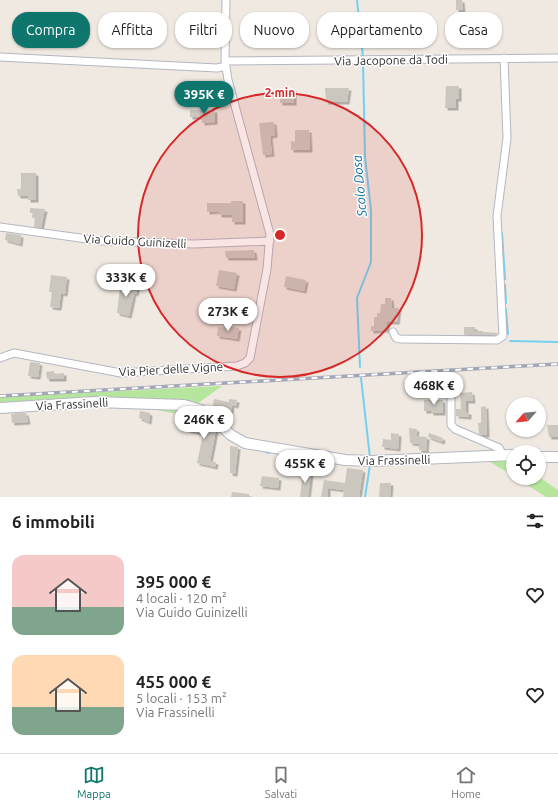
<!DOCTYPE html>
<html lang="it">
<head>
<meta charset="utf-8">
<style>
	body { margin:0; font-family:Ubuntu,sans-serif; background:#f2f2f2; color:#222; height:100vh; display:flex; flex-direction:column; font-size:15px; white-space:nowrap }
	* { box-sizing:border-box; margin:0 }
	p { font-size:13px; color:#767676 }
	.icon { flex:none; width:22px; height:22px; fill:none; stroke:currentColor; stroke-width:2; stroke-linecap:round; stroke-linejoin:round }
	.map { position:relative; height:497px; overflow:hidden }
	.drawer { display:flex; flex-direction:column; background:#fff; flex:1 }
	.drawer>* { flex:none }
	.top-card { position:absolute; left:12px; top:12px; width:534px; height:36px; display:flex; gap:8px }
	.needle { width:26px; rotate:243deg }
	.controls { position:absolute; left:506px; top:397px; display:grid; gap:8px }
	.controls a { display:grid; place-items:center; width:40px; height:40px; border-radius:50%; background:#fff; box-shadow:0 1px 3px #0004; font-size:20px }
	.price { position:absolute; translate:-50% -34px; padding:0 9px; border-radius:14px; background:#fff; color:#222; font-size:13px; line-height:26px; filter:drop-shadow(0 1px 2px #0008) }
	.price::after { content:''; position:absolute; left:50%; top:24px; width:12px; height:9px; margin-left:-6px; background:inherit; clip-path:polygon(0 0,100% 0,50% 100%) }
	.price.current { background:#0f766e; color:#fff }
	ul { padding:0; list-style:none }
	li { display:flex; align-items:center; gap:12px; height:100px; padding:0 12px }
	li span { display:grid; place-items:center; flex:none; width:112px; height:80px; border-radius:12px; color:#555 }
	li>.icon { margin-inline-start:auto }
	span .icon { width:48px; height:48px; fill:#fffc; stroke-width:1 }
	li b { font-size:17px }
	h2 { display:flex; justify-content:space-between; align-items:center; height:48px; padding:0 12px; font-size:17px }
	.tag { padding:0 14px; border-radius:16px; background:#fff; box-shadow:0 1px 3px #0004; font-size:14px; line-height:36px }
	.tag.current { background:#0f766e; color:#fff }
	.tabs { display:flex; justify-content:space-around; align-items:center; height:56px; border-top:1px solid #e0e0e0; background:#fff; font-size:11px; color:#767676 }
	.tabs a { display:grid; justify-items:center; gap:2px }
	.tabs .current { color:#0f766e }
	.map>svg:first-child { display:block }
	.green { fill:#b6e59e }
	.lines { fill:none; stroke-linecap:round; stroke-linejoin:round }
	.stream { stroke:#75cff0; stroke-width:2 }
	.building { fill:#cbc7bf; filter:url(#shadow) }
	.street-casing { stroke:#b4b7c1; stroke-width:9 }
	.secondary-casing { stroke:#b4b7c1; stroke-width:12 }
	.street { stroke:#fff; stroke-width:7 }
	.secondary { stroke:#fff; stroke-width:10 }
	.rail-casing { stroke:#a3a6b8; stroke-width:3.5 }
	.rail { stroke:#fff; stroke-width:2; stroke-dasharray:6; stroke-linecap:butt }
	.ring { fill:none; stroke:#d62828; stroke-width:2 }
	.labels { text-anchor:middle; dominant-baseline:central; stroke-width:3; stroke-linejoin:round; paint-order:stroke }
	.street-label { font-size:12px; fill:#2e2e2e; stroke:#fff }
	.water-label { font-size:13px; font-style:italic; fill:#0d6fa3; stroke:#fff }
	.centre { fill:#d62828; stroke:#fff; stroke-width:2 }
	.ring-label { font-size:12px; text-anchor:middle; font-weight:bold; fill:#d62828; stroke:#fff; stroke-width:3; stroke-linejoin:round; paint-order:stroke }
</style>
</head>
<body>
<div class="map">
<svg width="558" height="497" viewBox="0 0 558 497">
	<defs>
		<filter id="shadow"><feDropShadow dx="2.5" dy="2.5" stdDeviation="0" flood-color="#0004"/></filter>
	</defs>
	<rect width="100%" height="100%" fill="#efe9e1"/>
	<path class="green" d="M222,386l-25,18h-197v-7z
		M152,405l39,3 23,13 -62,-12z
		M485,459l28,1v15h-1z
		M539,477l19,13v7h-12l-29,-19z"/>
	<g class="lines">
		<path class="stream" d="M357,0l6,57
			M502,233l3,46
			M505,285l1,18
			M506,309l2,25
			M510,341l48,1
			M360,367l-3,-69 14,-36v-52l-6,-53 -2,-95
			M361,378l9,80
			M263,451l6,2
			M279,454l51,8
			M365,497l5,-32"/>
	</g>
	<path class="building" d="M456,0h6l1,10h-7z
		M289,16v6l-14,1v-5z
		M53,17h6v9l8,1 -1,11 -14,-1z
		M118,19h5l-1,14h-5z
		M494,20l1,14h-27v-13z
		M256,24l11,1v12h-16v4h-9v-16z
		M326,26h12v12l-12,1z
		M446,86h13v13h-3v9h-11z
		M325,88h24l-2,14h-21z
		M280,89h14v14h-14z
		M190,110h25v12l-13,1v-6h-12z
		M272,122h2l1,13 -5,1 2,18 -9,1 -4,-32z
		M295,130h14l1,20h-19v-9l4,1z
		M21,173h15v27h-8v-4h-10l-1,-7h4z
		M231,201h12v21h-11v-7h-13v-4l-12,1v-9h24z
		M30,208l15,1 -4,19 -7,-1 1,-9h-3l1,-5h-3z
		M6,233l15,2 -1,9 -15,-4z
		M254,250l1,8h-29l-1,-7z
		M219,270l18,3 -3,16 -18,-3z
		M51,275l16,2 -2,17 -4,-1 -2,15 -9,-1 2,-15h-3z
		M286,276l20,4 -2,11 -20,-4z
		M124,282l14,2 -2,10 -2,-1 -5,23 -12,-3 3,-26 3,1z
		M385,298h6l1,10h7l-2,14h-10v8l-16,1v-5h3v-9h3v-4h3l1,-9h4z
		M222,304l19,3 -1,11 -12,-2 1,-4 -8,-1z
		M227,326l12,2 -2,11 -20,-3 1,-9 9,1z
		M464,327h11v4h8v1l15,1 -2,2h-32z
		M30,362l10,1 -2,14 -10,-1z
		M54,371v3l10,-1v6h-17l-1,-7z
		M472,392l1,9h-7v11h3v5l-13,-1v-7h5l-1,-16z
		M214,399l15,3v-3l8,1 -1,6 -4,-1 -1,6 -10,-1 -1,4 -3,-1 -5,-4z
		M424,400h19v13h-12v-2h-7z
		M486,406l1,29h-6l-2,-1 -1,-11h3v-16z
		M140,411l10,2 -1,9 -10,-4z
		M19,413h7l2,9 -16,1 -1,-9z
		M186,417l23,7 7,6 -6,31 6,1 -1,5 -18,-4 6,-29 -16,-4z
		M547,425h11v12h-9z
		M409,428l8,1 -1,7 11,1 -1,14 -7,-1v-6l-9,-1z
		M391,433l8,1 -1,15 -16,-2 1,-8 8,1z
		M429,433l14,5 -1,4 -14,-5z
		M230,446l8,1 -3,27 -5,-1z
		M347,468l16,2 -4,27h-16l1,-7 -16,-2v9h-7l3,-17 21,3z
		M303,471l8,2 -3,24h-8z
		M262,476l17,2 -1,10 -18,-2z
		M380,483h11l-1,14h-11z
		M232,492l17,2v3h-18z"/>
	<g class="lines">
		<defs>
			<path id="street" d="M0,57l217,11 9,-2
				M225,61l333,-3
				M0,227l102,14 92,3 76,-3
				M393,332l3,6 4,1 97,1 6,-4 -6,-120 10,-78 -3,-80
				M0,358l14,-5 107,20 116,-7 8,-3 5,-5 17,-89 3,-35 -42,-154 -3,-19 1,-61
				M451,378v47l4,4 44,19 4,7"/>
			<path id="secondary" d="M0,408l95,-6 89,3 17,5 8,5 22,20 14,8 100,17 27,1 141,-6
				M539,457h19"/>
		</defs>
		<use href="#street" class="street-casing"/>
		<use href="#secondary" class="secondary-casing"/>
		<use href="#street" class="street"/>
		<use href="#secondary" class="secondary"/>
		<defs>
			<path id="rail" d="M0,396l558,-32"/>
		</defs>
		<use href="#rail" class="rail-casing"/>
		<use href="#rail" class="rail"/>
	</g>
	<circle cx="280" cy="235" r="142" fill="#d62828" fill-opacity=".12"/>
	<circle class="ring" cx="280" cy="235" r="142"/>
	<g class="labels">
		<g class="street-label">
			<text transform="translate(391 60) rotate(-1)">Via Jacopone da Todi</text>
			<text transform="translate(135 241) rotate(3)">Via Guido Guinizelli</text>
			<text transform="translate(171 369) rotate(-3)">Via Pier delle Vigne</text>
			<text transform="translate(72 404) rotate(-3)">Via Frassinelli</text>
			<text transform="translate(394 460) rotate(-1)">Via Frassinelli</text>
		</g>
		<g class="water-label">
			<text transform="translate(359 186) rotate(-95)">Scolo Dosa</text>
		</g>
	</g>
	<circle cx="280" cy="235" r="6" class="centre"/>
	<g class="ring-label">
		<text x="280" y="97">2 min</text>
	</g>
</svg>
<div class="controls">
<a><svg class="needle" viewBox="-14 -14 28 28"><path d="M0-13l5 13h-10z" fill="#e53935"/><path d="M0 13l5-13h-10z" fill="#767676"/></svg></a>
<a><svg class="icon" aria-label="locate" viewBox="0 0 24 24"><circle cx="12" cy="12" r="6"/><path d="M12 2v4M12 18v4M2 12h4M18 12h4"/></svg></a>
</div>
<b class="price current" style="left:204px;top:115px">395K €</b>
<b class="price" style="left:126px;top:298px">333K €</b>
<b class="price" style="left:228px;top:332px">273K €</b>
<b class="price" style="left:434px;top:406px">468K €</b>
<b class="price" style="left:204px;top:440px">246K €</b>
<b class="price" style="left:305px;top:484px">455K €</b>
<div class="top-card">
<a class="tag current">Compra</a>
<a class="tag">Affitta</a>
<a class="tag">Filtri</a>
<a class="tag">Nuovo</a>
<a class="tag">Appartamento</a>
<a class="tag">Casa</a>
</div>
</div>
<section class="drawer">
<h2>6 immobili<svg class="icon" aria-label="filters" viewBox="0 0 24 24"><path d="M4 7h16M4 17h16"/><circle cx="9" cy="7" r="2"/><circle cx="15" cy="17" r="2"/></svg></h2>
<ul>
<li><span style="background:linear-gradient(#f6c9c9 65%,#7fa58c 0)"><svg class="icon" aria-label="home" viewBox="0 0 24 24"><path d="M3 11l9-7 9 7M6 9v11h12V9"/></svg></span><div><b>395 000 €</b><p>4 locali · 120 m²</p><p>Via Guido Guinizelli</p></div><svg class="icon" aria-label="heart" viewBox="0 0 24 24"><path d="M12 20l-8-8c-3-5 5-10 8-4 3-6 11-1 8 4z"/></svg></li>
<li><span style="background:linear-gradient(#ffd9b3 65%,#7fa58c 0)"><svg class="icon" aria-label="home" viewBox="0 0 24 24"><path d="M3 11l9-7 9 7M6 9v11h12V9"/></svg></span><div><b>455 000 €</b><p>5 locali · 153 m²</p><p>Via Frassinelli</p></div><svg class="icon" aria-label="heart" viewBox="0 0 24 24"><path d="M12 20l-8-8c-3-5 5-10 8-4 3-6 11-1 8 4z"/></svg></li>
</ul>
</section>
<nav class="tabs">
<a class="current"><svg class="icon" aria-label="map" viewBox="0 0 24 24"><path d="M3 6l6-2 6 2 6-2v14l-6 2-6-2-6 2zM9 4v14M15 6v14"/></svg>Mappa</a>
<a><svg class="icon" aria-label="saved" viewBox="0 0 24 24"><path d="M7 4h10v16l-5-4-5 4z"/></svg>Salvati</a>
<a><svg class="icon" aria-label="home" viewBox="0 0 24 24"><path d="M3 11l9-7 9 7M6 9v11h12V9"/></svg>Home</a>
</nav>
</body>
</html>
